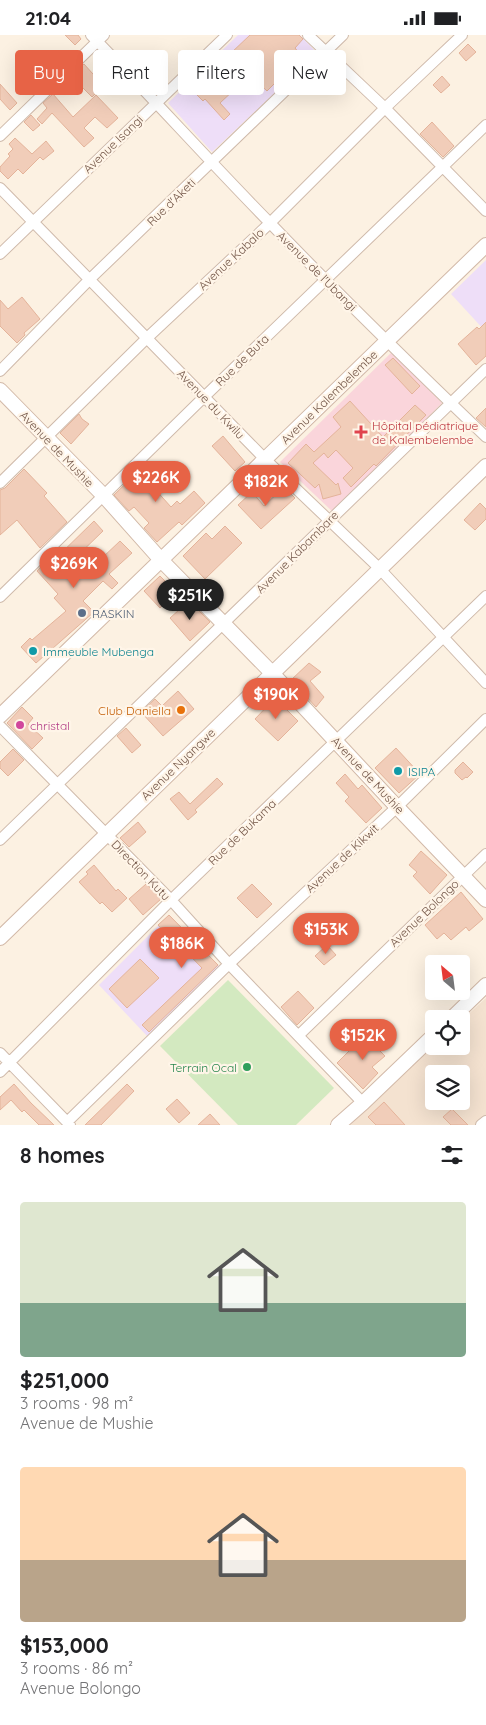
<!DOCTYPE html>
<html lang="en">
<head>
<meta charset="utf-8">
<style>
	body { margin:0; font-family:Quicksand,sans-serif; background:#f6f6f6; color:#202124; height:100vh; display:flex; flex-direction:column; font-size:19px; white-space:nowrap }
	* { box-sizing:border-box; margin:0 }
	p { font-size:16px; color:#757577 }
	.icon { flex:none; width:28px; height:28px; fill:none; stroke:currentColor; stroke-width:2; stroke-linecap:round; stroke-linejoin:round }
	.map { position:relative; height:1090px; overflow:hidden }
	.details { display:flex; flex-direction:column; background:#fff; flex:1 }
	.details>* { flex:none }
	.banner { position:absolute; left:15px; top:15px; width:456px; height:45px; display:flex; gap:10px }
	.needle { width:32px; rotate:332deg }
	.controls { position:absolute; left:425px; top:920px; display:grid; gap:10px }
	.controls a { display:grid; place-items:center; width:45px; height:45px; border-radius:5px; background:#fff; box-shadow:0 5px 20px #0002; font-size:25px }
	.price { position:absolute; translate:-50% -42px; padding:0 11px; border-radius:18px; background:#e76346; color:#fff; font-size:16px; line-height:32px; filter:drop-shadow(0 1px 2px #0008) }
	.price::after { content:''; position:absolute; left:50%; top:30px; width:15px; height:11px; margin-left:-8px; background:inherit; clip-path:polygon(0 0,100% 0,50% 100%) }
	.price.active { background:#222; color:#fff }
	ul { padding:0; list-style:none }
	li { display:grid; align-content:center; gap:10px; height:265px; padding:0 20px }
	li span { display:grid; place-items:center; height:155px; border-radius:5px; color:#555 }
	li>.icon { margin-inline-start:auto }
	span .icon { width:90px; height:90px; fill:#fffc; stroke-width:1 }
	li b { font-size:21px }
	h2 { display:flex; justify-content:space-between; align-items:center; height:60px; padding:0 20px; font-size:21px }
	.chip { padding:0 18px; border-radius:5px; background:#fff; box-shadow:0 5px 20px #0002; font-size:18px; line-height:45px }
	.chip.active { background:#e76346; color:#fff }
	.status { display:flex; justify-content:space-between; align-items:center; height:35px; padding:0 25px; background:#fff; direction:ltr }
	.status svg { height:14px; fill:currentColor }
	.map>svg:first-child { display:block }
	.residential { fill:#f4e2d0; fill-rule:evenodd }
	.education { fill:#eedef8 }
	.medical { fill:#fad5db }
	.green { fill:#d3e9c0 }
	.building { fill:#f1cdb9; stroke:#e4b39a }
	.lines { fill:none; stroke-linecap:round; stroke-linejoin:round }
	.street-casing { stroke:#cfbaab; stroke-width:12 }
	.secondary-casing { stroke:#d2b9a8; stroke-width:16 }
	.street { stroke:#fff; stroke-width:10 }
	.secondary { stroke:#fff; stroke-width:14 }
	.health-dot { fill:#e0444e; stroke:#fff5e8; stroke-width:2 }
	.service-dot { fill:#5c6f8a; stroke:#fff5e8; stroke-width:2 }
	.culture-dot { fill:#0f9aa8; stroke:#fff5e8; stroke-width:2 }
	.food-dot { fill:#e8710a; stroke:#fff5e8; stroke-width:2 }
	.hotel-dot { fill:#d1479c; stroke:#fff5e8; stroke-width:2 }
	.leisure-dot { fill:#2e9e5b; stroke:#fff5e8; stroke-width:2 }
	.labels { text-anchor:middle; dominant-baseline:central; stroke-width:4.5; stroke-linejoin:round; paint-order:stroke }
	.street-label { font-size:12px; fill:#735648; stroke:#fff5e8 }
	.health-label { font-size:12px; fill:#be3a42; stroke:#fff5e8; text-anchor:start }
	.service-label { font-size:12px; fill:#4e5e75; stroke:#fff5e8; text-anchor:start }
	.culture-label { font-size:12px; fill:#0d838f; stroke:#fff5e8; text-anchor:start }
	.food-label { font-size:12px; fill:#c56008; stroke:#fff5e8; text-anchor:end }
	.hotel-label { font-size:12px; fill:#b23c85; stroke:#fff5e8; text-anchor:start }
	.leisure-label { font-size:12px; fill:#27864d; stroke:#fff5e8; text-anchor:end }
</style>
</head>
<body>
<div class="status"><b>21:04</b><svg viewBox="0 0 49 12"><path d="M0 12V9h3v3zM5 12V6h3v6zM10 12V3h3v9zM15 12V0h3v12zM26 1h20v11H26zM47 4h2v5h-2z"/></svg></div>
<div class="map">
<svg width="486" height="1090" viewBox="0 0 486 1090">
	<rect width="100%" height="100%" fill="#fcf1e2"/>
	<path class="residential" d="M486,963v127h-136l84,-79h27v-25zM434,1039h27v27h-27z"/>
	<path class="education" d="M238,0h62l17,18 -105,99 -44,-49z
		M486,225v72l-35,-38z
		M169,880l50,51 -72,70 -48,-51z"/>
	<path class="medical" d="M392,317l50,51 -109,109 -53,-50z"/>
	<path class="green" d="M228,945l106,108 -38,37h-58l-78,-79z"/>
	<path class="building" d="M65,0h13l3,4 -6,6z
		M250,0h49l4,4 -8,9 5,6 -11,10 2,3 -17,14 2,1 -9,9 -17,-16 -30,28 10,11 -6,6 -19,-21 -2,2 -11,-11z
		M468,9l8,8 -10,9 -7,-8z
		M49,17l14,14 -28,26 -9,-10 19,-16 -5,-6z
		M84,29l18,20 -3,3 2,1 -9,9 -15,-15 -3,3 -6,-6z
		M442,41l8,9 -9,8 -8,-8z
		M0,49l17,19 -7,7 -10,-11z
		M53,59l20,23 23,-22 22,23 -11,10 -12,-11 -11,11 10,10 -10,9 -32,-34 -10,11 -5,-5 10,-11 -4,-5z
		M31,80l9,10 -7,6 -9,-9z
		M432,87l22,24 -11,11 -23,-23z
		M15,103l17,16 14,-13 8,10 -11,9 -3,-3 -17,17 -5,-5 -10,10 -8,-8v-4l10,-11 -2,-2 5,-5 -4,-5z
		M22,262l18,22 -16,14 1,2 -8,8 -17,-17v-26l8,9z
		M486,287v34l-10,9 -18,-21 19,-17 2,2z
		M393,323l27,28 -8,8 -27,-29z
		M350,366l33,36 32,-32 11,10 -50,51 -2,-2 -23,23 -8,-9 10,-10 -17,-18 -8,8 -4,-5 -11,10 23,22 2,-2 3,11 -18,5 -4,-15 -4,4 -27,-25 18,-19 8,8 27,-25 -8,-10z
		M486,373v19l-10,-9z
		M79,379l3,5 7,5 -18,20 -11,-11z
		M223,401l22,26 -10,9 -23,-25z
		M147,428l15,18 -8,7 17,19 6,-6 3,3 14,-13 11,12 -23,22 -3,-3 -22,20 -13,-14 5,-5 -15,-16 -5,4 -15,-16z
		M24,434l23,24 -3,3 23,26 -27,26 -23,-28 -17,15v-45l5,-2z
		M284,452l11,11 -34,31 -23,-24 14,-13 12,14z
		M480,468l6,6v10l-11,11 -11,-10z
		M94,486l9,10 -32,31 13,13 36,-34 12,12 -23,21 9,9 -6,6 -9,-8 -20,20 11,11 -58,51 -15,-16 9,-9 2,2 34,-29 -12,-13 4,-4 -21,-23 12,-13 3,4z
		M225,491l17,17 -37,36 -22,-23 23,-23 6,6z
		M160,541l16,16 -16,16 -16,-17z
		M189,566l21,21 -20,19 -20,-23z
		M309,628l12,9 -11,9 14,16 -8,10 -25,-27z
		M178,656l16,18 -31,27 -22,-24 14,-13 7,7z
		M275,663l23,23 -20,20 -23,-22z
		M22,672l11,11 -5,6 15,14 -11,11 -25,-26z
		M126,693l15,17 -9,8 -15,-17z
		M396,713l24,26 -21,19 -24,-25z
		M13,714l11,11 -16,16 -8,-8v-6z
		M463,727l10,10 -6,6 -1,-1 -4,3 -7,-7v-3z
		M345,739l13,15 4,-4 20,23 -16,15 -21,-22 4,-4 -13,-14z
		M217,743l6,6 -28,26 2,2 -9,8 -18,-21 9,-7 11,12z
		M138,787l8,10 -17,15 -9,-9z
		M421,816l26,24 -17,19 -17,-18 4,-4 -8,-7z
		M94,830l22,26 2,-2 9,9 -15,14 -10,-10 -2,2 -21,-22 9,-8 -2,-2z
		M146,849l15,15 -18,16 -14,-16z
		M252,849l20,20 -15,14 -20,-20z
		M461,857l22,27 -14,12 -3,-4 -15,13 -7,-7 -7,6 -12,-14z
		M169,880l49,50 -69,67 -7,-7 60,-57 -29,-30 -2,2 -13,-15z
		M327,910l9,10 -12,10 -9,-9z
		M140,924l19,19 -32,30 -18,-19z
		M298,956l16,17 -17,17 -16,-18z
		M370,999l13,15 -3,2 5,5 -13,11 6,6 -15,16 -26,-26 15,-15 1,1z
		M14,1049l17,19 23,22h-15l-15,-15 -2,2 -11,-12 -11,10v-13z
		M127,1049l7,7 -33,34h-16z
		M177,1064l13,14 -11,10 -13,-14z
		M384,1067l21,23h-29l-8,-8z
		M452,1074l16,16h-17l-8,-8z
		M210,1079l10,11h-22z"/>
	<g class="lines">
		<defs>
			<path id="street" d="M91,0c61,62 119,127 180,189 70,73 142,143 215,213
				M308,0l77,73 101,103
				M0,101l104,-101
				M0,153l265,271 114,109 107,115
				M0,219l227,-219
				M0,336l90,-92 253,-244
				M0,448l147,-145 123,-115 115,-115 77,-73
				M0,562l204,-200 282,-272
				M0,691l171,174 58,64 134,139
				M0,805l486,-471
				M299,1000l187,-181
				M0,1018l70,72
				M0,1037l171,-172 315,-304
				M67,1087l162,-158 168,-157 89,-88
				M481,1090l5,-4"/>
			<path id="secondary" d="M0,355l104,106 57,64 111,113 125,134 89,93
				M0,681l486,-471
				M0,903l486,-472
				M451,984l35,-34
				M338,1090l25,-22 71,-68"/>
		</defs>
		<use href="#street" class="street-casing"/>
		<use href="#secondary" class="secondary-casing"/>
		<use href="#street" class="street"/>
		<use href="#secondary" class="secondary"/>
	</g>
	<path class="health-dot" d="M358.5 389.5h5v5h5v5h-5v5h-5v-5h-5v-5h5z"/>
	<circle class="service-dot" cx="82" cy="578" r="5"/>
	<g class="culture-dot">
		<circle cx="33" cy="616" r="5"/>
		<circle cx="398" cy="736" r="5"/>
	</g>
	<circle class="food-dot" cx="181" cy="675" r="5"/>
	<circle class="hotel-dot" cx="20" cy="690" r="5"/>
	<circle class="leisure-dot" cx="247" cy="1032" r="5"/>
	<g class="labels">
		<g class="street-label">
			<text transform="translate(113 109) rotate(-44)">Avenue Isangi</text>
			<text transform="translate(171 167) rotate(-44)">Rue d'Aketi</text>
			<text transform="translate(231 224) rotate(-43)">Avenue Kabalo</text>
			<text transform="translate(317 236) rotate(45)">Avenue de l'Ubangi</text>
			<text transform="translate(242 325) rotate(-44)">Rue de Buta</text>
			<text transform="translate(329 362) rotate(-44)">Avenue Kalembelembe</text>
			<text transform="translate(211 369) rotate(46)">Avenue du Kwilu</text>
			<text transform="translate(57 414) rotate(46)">Avenue de Mushie</text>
			<text transform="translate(297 517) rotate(-45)">Avenue Kabambare</text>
			<text transform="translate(178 729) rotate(-44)">Avenue Nyangwe</text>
			<text transform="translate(368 740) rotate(47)">Avenue de Mushie</text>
			<text transform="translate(242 797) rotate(-44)">Rue de Bukama</text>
			<text transform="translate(342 823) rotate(-43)">Avenue de Kikwit</text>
			<text transform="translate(141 835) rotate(46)">Direction Kutu</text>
			<text transform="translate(424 878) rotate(-44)">Avenue Bolongo</text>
		</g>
		<g class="health-label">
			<text x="372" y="390">Hôpital pédiatrique<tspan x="372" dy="14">de Kalembelembe</tspan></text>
		</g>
		<g class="service-label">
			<text x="92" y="578">RASKIN</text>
		</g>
		<g class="culture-label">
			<text x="43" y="616">Immeuble Mubenga</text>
			<text x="408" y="736">ISIPA</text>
		</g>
		<g class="food-label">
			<text x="171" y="675">Club Daniella</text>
		</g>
		<g class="hotel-label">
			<text x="30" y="690">christal</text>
		</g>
		<g class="leisure-label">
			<text x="237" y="1032">Terrain Ocal</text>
		</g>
	</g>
</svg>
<div class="controls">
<a><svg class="needle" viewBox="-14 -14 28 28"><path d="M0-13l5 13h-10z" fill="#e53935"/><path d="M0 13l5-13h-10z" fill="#757577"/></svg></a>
<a><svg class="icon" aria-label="locate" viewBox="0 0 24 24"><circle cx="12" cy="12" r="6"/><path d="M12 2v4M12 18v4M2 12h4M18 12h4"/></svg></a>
<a><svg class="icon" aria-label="layers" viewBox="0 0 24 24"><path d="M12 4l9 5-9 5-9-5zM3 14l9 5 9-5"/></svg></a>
</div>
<b class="price" style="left:156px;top:468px">$226K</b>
<b class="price" style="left:266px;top:472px">$182K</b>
<b class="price" style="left:74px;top:554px">$269K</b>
<b class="price active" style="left:190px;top:586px">$251K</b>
<b class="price" style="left:276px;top:685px">$190K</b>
<b class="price" style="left:326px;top:920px">$153K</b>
<b class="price" style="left:182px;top:934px">$186K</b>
<b class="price" style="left:363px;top:1026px">$152K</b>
<div class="banner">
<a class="chip active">Buy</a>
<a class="chip">Rent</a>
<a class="chip">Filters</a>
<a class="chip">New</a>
</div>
</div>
<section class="details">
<h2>8 homes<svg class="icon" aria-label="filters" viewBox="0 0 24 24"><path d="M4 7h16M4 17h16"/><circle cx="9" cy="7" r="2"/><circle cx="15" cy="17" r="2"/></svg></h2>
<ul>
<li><span style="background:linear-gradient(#dfe7d0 65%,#7fa58c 0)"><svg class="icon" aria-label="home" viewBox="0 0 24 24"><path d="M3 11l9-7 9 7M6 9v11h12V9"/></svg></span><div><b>$251,000</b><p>3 rooms · 98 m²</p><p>Avenue de Mushie</p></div></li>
<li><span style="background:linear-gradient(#ffd9b3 60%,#b9a48a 0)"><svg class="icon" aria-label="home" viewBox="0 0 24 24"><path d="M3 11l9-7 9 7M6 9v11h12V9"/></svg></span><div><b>$153,000</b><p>3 rooms · 86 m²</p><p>Avenue Bolongo</p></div></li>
</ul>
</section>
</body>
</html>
